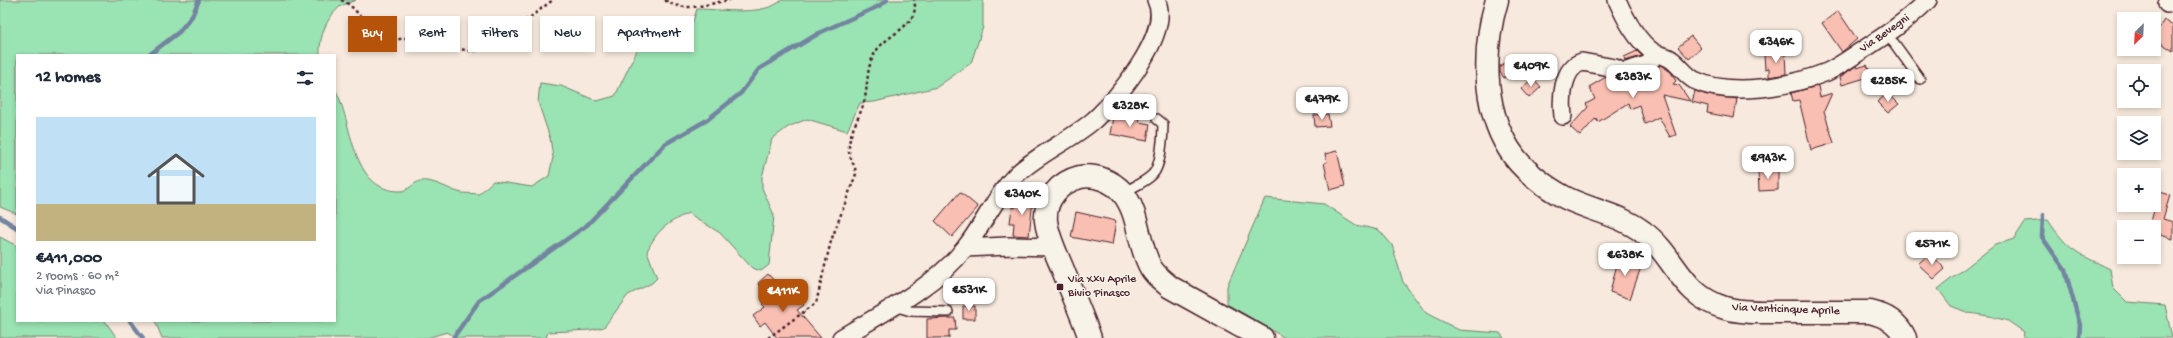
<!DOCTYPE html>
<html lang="en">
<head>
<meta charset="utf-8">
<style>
	body { margin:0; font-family:"Gochi Hand",sans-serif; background:#f2f2f3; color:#1f2937; height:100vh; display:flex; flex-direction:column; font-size:15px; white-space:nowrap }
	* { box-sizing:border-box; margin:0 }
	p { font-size:13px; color:#747a83 }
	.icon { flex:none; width:22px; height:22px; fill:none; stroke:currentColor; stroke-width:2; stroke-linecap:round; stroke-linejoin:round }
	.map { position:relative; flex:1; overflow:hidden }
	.panel { position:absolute; left:16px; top:54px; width:320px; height:268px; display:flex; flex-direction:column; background:#fff; border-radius:0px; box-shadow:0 2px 6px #0003 }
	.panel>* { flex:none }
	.top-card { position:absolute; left:348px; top:16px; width:380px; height:36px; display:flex; gap:8px }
	.needle { width:26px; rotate:204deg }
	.buttons { position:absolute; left:2117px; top:12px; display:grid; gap:8px }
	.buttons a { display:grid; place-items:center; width:44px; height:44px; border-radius:0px; background:#fff; box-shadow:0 2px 6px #0003; font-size:20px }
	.price { position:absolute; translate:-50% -34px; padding:0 9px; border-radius:8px; background:#fff; color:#222; font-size:13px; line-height:26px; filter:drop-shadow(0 1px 2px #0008) }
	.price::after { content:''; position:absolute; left:50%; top:24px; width:12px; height:9px; margin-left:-6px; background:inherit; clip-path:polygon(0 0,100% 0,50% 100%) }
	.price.on { background:#b45309; color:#fff }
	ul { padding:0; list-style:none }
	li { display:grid; align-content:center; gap:8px; height:212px; padding:0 20px }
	li span { display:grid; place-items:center; height:124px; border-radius:0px; color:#555 }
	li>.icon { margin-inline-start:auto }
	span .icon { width:72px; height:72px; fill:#fffc; stroke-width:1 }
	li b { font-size:17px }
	h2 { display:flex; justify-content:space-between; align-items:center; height:48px; padding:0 20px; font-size:17px }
	.pill { padding:0 14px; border-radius:0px; background:#fff; box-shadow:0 2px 6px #0003; font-size:14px; line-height:36px }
	.pill.on { background:#b45309; color:#fff }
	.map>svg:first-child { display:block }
	.green { fill:#9ae3b2; stroke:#72816e }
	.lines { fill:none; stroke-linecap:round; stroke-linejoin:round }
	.stream { stroke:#7384a0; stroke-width:4.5 }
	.building { fill:#f9bfb2; stroke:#4a1f2b }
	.lane-casing { stroke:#4a1f2b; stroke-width:12 }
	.street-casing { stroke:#4a1f2b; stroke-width:20 }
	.secondary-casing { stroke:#4a1f2b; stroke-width:25 }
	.path { stroke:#4a1f2b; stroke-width:2.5; stroke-dasharray:3 3; stroke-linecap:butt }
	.lane { stroke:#f7f3e8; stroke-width:9 }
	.street { stroke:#f7f3e8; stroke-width:17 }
	.secondary { stroke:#f7f3e8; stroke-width:22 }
	.poi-dot { fill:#4a1f2b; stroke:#f7f3e8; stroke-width:1.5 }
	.labels { text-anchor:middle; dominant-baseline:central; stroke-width:3; stroke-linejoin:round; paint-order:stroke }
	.street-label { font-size:12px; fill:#4a1f2b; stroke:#f7f3e8 }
	.poi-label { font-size:12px; fill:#4a1f2b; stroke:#f7f3e8; text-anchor:start }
</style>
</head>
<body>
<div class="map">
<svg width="2173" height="338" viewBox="0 0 2173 338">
	<rect width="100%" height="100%" fill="#f7e9dd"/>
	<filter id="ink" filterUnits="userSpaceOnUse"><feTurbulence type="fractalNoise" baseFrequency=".025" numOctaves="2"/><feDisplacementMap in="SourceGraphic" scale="8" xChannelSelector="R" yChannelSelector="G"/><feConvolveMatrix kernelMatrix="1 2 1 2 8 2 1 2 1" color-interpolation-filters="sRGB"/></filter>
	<g filter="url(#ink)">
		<path class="green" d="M0,0h356c-5,2 -11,4 -15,6 -15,11 -22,32 -21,49h-303v159l-17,-7z
			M782,0h201v27l-12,36 -34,24 -63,15 -14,1 -13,28 -40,-12 -19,8 -16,12 -10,38v11l12,27 -5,50 -8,6 -9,-3 -32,-35 -32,-20c-22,11 -30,16 -41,38l10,27 -5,5 -24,12 -24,32 -13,3 -43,2 -2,6h-89l-10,-6 -20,6h-265l-7,-17h180v-232c18,32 15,103 66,102 7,0 12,-8 19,-10 12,-2 26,7 38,11 6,2 14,1 21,2l14,-13 39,6 17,-11 4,-19 -3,-19 -12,-36 2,-19 21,3 36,15 18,-5 24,-50 19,-5h19l14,-14 6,-18c24,0 66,8 85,-9z
			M1265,198l59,6 32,21 23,5 13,15 11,37 23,31 33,17 41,3 4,5h-219l-58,-34v-18z
			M2048,220c21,32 30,33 62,49l3,19 14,14 38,3 7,33h-149l1,-6 -16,-11 -19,-5 -20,-3 -18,-7 -13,-17 57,-44 19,-6 11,-17z
			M0,237l17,9v75h88l12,17h-117z"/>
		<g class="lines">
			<path class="stream" d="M149,55l30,-23 13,-16 7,-16
				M2043,215l-1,22 23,33 15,55 -1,13
				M0,217l17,11
				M130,321l13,17
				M453,338l26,-37 108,-76 78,-81 42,-24 34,-27 18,-24 62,-37 58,-26 8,-6"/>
		</g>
		<path class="building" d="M1838,11l19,28 -15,13 -20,-29z
			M2164,20l9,6v25l-19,-13v-3z
			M1691,36l10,12 -12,11 -11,-12z
			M1637,51l5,5 -17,5 -1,-4z
			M1785,53l1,21 -17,3v-9l-4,1 -1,-15z
			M1510,60l6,11 -12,7 -4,-6v-6z
			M1660,65l11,7 5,9 -3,3 6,1 11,16 -28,-6 14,40 -6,2 -11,-20 -14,7 -6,-19 -9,4 -2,-6 -30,19 -2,-4 -16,18 -10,-9 18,-20 -2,-3 9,-5 -6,-12 17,-10 6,12 12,-8 28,-7z
			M1867,65l5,11 -30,9 -2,-8 16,-11 1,2z
			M1533,78l8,9 -12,11 -8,-9z
			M1818,86l2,11 12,-4 -8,18 10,32 -23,7 -12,-50 -6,1 -2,-8z
			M1695,91l12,4 30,4 -3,19 -27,-5 1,-7 -16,-4z
			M1888,93l11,11 -11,9 -11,-11z
			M1328,114l2,12 -15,1 -1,-12z
			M1123,115l17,3 -1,4 11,2 -3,17 -37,-7 3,-17 9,2z
			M1337,151l8,35 -15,4 -6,-27 3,-1 -2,-8z
			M1778,170v20l-19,1 -1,-20z
			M960,192l18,15 -26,30 -17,-16z
			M2160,192l10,3 -7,24 10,3v17l-19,-6v-6h-5z
			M1016,197l17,2 -4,37 -16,-1 1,-12h-4l2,-16 3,1z
			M1076,212l40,9 -4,24 -41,-8z
			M1930,253l15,16 -11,10 -16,-15z
			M1619,256l23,8 -12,35 -20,-7z
			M768,274l19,21 6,-5 11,15 -7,5 24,28h-44l-12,-16 -5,4 -7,-10 12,-9 -3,-3 9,-7 -13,-14z
			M963,306h12v13h-12z
			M949,318h6l1,12h-7v8h-22v-19z"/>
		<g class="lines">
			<defs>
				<path id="lane" d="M1885,35l9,8 26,36
					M1123,193c9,-6 21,-10 29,-18 9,-8 11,-38 11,-51l-6,-5
					M894,306l17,5 37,1"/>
				<path id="street" d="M1617,0c8,18 19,40 36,52 6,4 13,3 19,8 8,6 13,15 22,20 37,18 97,6 133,-8 11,-5 22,-13 31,-19 25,-16 49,-32 70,-53
					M2167,4l5,-4
					M1563,116c-2,-17 -1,-48 19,-54l33,6 8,4 26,-8 6,-11
					M965,248l42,-2 46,1
					M841,338c41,-25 95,-52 124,-90 19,-24 31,-53 52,-74 23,-21 54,-34 77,-54 23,-21 79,-88 62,-120"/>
				<path id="secondary" d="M1497,0c-14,47 -15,106 12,149 12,20 36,38 57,49 24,12 55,17 77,34 33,24 37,63 82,76 17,5 37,4 54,4 30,0 61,0 91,0 16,4 28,10 35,26
					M1090,338c-8,-23 -18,-45 -27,-68 -6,-15 -15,-32 -17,-49 -2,-22 14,-39 34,-44 15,-3 32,4 42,15 18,21 15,52 29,76 5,8 12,13 19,19l92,51"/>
			</defs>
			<use href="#lane" class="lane-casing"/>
			<use href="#street" class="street-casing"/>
			<use href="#secondary" class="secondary-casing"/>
			<path class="path" d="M341,0c17,7 23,27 41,36 14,8 26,-1 42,0 15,1 31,13 46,15 15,3 69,-41 83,-51
				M665,0c18,14 45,3 65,0
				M768,338l48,-35 15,-62 25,-67c0,-9 -8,-16 -7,-26 0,-17 11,-30 15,-46 5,-19 1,-33 12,-51 11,-17 45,-26 38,-51"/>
			<use href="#lane" class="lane"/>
			<use href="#street" class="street"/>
			<use href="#secondary" class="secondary"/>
		</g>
	</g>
	<rect class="poi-dot" x="1056" y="283" width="8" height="8" rx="2"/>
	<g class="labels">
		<g class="street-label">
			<text transform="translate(1885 34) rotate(-35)">Via Bevegni</text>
			<text transform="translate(1786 310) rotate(2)">Via Venticinque Aprile</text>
		</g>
		<g class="poi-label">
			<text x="1068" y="280">Via Xxv Aprile<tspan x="1068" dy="14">Bivio Pinasco</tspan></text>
		</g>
	</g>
</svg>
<div class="buttons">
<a><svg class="needle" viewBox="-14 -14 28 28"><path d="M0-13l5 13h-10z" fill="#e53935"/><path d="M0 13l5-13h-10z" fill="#747a83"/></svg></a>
<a><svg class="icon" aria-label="locate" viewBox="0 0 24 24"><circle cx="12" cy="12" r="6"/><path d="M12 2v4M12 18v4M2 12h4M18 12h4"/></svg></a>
<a><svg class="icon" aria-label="layers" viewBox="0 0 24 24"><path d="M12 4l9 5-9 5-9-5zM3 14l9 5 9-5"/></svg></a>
<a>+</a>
<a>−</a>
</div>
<b class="price" style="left:1776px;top:64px">€346K</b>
<b class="price" style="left:1531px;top:88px">€409K</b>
<b class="price" style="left:1633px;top:99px">€383K</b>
<b class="price" style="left:1888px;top:103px">€285K</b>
<b class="price" style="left:1322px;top:121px">€479K</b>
<b class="price" style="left:1130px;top:128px">€328K</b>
<b class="price" style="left:1768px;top:180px">€943K</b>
<b class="price" style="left:1022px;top:216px">€340K</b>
<b class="price" style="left:1932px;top:266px">€571K</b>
<b class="price" style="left:1625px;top:277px">€638K</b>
<b class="price" style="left:969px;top:312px">€531K</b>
<b class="price on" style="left:783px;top:313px">€411K</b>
<div class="top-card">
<a class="pill on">Buy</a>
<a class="pill">Rent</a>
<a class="pill">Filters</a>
<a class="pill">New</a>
<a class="pill">Apartment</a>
</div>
<section class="panel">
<h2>12 homes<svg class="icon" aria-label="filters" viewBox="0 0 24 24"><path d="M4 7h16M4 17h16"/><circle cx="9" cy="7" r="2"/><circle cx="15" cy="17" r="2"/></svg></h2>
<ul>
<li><span style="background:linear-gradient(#bfe0f5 70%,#c2b280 0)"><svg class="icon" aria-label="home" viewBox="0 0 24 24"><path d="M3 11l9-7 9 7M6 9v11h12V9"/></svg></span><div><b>€411,000</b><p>2 rooms · 60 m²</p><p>Via Pinasco</p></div></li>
</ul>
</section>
</div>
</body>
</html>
